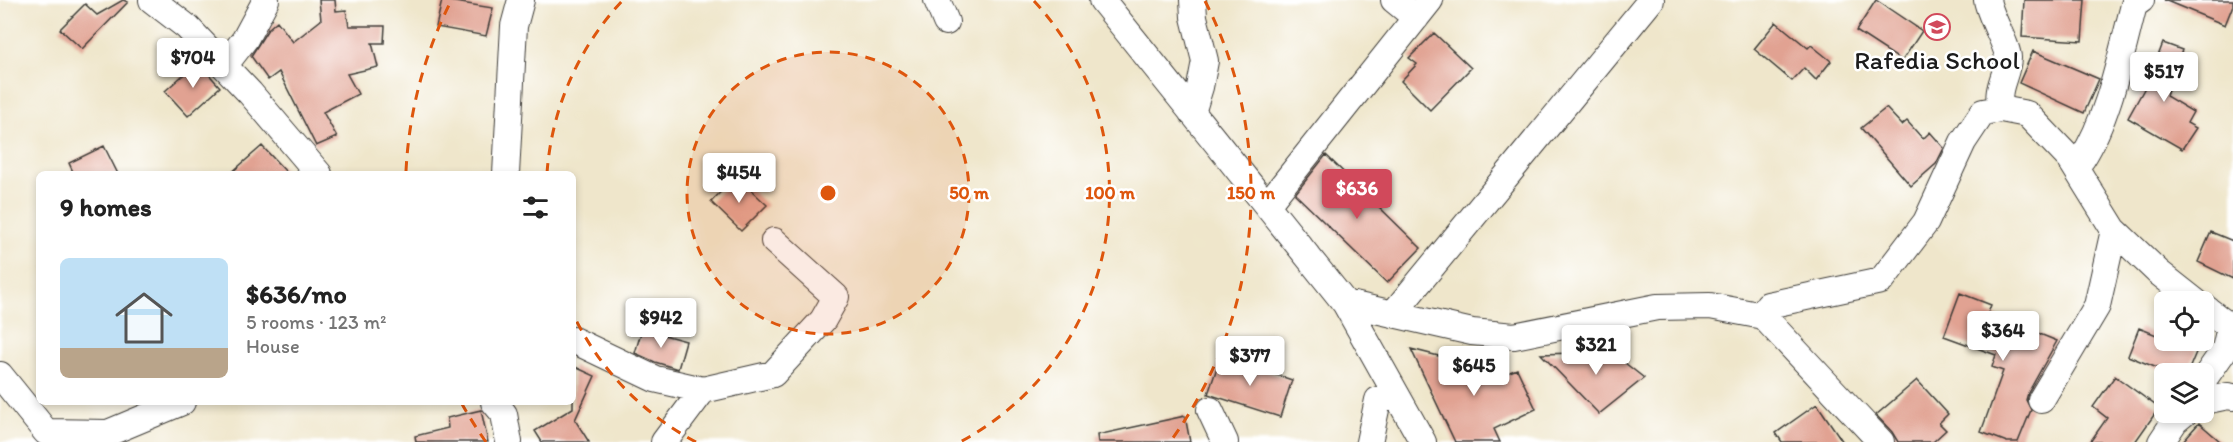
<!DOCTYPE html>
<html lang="en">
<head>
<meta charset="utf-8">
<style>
	body { margin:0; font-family:Itim,sans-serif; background:#f6f6f6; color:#222; height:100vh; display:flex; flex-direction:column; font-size:22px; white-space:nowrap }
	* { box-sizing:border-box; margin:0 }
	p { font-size:20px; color:#767676 }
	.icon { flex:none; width:33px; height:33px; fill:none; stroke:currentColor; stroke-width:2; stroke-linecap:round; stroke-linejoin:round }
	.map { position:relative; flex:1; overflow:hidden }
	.details { position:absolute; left:36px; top:171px; width:540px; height:234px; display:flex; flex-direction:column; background:#fff; border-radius:9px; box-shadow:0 3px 9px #0003 }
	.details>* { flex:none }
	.controls { position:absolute; left:2154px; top:291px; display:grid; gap:12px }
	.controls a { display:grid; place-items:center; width:60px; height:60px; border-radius:9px; background:#fff; box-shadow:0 3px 9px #0003; font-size:30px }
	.price { position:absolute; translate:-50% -51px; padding:0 14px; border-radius:6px; background:#fff; color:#222; font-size:20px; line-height:39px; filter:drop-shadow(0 2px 3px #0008) }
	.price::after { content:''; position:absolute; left:50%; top:36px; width:18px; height:14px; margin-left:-9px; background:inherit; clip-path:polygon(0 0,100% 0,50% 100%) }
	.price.on { background:#d1495b; color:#fff }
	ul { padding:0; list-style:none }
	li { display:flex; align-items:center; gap:18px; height:150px; padding:0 24px }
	li span { display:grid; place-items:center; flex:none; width:168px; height:120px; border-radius:9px; color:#555 }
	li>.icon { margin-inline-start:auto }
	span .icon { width:72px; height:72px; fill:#fffc; stroke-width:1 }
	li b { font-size:26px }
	h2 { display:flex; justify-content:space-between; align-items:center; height:72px; padding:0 24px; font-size:26px }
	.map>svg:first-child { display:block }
	.building { fill:#e1a292 }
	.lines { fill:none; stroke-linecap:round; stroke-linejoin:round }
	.minor-casing { stroke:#3c3a36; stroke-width:28 }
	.minor { stroke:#fff; stroke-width:26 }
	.ring { fill:none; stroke:#de560d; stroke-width:3; stroke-dasharray:10 8 }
	.labels { text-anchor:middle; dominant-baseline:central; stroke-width:5; stroke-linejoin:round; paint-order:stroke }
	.poi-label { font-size:26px; fill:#1c1c1c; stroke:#fff }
	.centre { fill:#de560d; stroke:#fff; stroke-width:3 }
	.ring-label { font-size:18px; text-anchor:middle; font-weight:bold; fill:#de560d; stroke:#fff; stroke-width:5; stroke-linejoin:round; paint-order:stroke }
</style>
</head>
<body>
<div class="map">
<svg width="2233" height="442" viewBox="0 0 2233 442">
	<rect width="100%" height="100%" fill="#fff"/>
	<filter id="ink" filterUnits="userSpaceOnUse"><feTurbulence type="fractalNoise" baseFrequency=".0167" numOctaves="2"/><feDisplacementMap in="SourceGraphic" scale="12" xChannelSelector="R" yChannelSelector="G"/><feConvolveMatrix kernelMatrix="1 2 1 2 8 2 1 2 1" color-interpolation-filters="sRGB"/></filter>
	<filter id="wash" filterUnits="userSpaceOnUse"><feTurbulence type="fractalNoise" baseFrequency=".008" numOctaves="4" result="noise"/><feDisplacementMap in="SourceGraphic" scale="24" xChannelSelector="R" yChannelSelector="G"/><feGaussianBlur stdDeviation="1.35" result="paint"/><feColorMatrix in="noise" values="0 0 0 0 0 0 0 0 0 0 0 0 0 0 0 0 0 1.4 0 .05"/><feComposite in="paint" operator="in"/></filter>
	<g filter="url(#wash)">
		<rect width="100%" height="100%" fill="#efe6cb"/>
		<g id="blocks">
			<path class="building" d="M123,0l5,2 -46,47 -22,-20 25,-25 12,11z
				M319,0h16l1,11 10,-1 3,16h36l-1,17h-12l6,24 -31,7 11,20 -35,18 14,25 -21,9 -37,-74 -11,8 -17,-24 17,-27 9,-8 16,21 28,-22z
				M442,0l51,8 -7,28 -50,-9z
				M1876,0l46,31 -20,30 -46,-30z
				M2024,0h61l-3,41 -60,-4z
				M2164,0h69v5l-8,20z
				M1776,22l32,26 3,-3 20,16 -15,19 -12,-12 -12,13 -38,-32z
				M1434,33l37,35 -41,42 -29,-29 16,-17 -8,-6z
				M2163,43l19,7 -16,46 27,16 -6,11 9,5 -14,21 -54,-31 21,-38z
				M2033,51l66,28 -15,34 -65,-30z
				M198,62l22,25 -32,29 -23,-25z
				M1886,108l16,17 5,-4 16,18 7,-7 14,16 -8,16 -25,22 -50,-58z
				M104,146l14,28h-44l-5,-11z
				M262,146l26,28h-58z
				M1326,155l95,93 -34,35 -92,-89z
				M736,176l31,29 -26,26 -30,-29z
				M2211,232l22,9v38l-35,-17z
				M1960,293l31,12 -3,8 69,28 -29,52 -2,7 5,10 -13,32h-11l-26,-10 22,-61 -11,-4 4,-12 -52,-19z
				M2139,328l25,10v2h8l25,10 -10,24h-15l-44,-18z
				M642,329l44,12 -8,28 -23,-7 -20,-9z
				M1411,349l51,13 4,8 21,-9 4,8 10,-5 4,10 12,-5 19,40 -42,20 6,13h-45z
				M1611,352l33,26 -45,36 -58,-60z
				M1221,356l71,24 -12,37 -72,-23z
				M573,366l22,10 -20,44 14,22h-47l-7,-11 38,-23z
				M2115,376l44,32 -24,34h-45l17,-24 -14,-11z
				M1917,380l31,34 -9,9 7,7 -13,12h-35l-6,-10 -16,-17z
				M1817,404l26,38h-61l-6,-9z
				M481,410l7,32h-72l-1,-6 33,-8 -1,-10z
				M1185,416l5,26h-92l-1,-7z
				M2199,423l22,19h-39z"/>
		</g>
	</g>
	<g filter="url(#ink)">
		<use href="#blocks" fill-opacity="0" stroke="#3c3a36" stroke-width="1.5"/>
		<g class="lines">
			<defs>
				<path id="minor" d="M152,0l35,27 63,66 69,81
					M937,0l9,22
					M1102,0l243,303 78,139
					M1394,0l22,18
					M1987,0c3,17 21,46 21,58 -1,19 -13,30 -7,51
					M224,66l21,-27 21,-39
					M1192,113l8,-26 5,-26 -11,-44 -1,-17
					M2070,159l44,71 44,42 38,30
					M506,174l8,-148 7,-26
					M1267,205l163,-205
					M1345,303l127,29 42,4 143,-29 53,-1 53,10 118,126
					M2204,307l26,20 -5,22 -21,30
					M1393,314l258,-314
					M1763,316l5,-11 113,-24 45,-59 37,-80 20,-30 18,-3 26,5 43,45h12c27,-42 39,-105 52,-154l7,-5
					M573,340l82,39 48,11
					M0,375l46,57 62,1 74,-31
					M2041,400l56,-94 17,-76
					M2204,401l24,-5 5,1
					M494,402l10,12 5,28
					M1210,410l15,32
					M664,442l39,-52 70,-16 50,-54 13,-23 -62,-56
					M1369,442l9,-42 18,-5
					M2161,442l14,-21 11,-9"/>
			</defs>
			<use href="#minor" class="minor-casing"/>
			<use href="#minor" class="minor"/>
		</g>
	</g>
	<circle cx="828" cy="193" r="141" fill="#de560d" fill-opacity=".12"/>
	<g class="ring">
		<circle cx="828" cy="193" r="141"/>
		<path d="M696 442A282 282 0 0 1 573 314M547 173A282 282 0 0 1 622 1M1034 1A282 282 0 0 1 960 442"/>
		<path d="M486 442A423 423 0 0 1 462 404M406 171A423 423 0 0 1 451 1M1205 1A423 423 0 0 1 1170 442"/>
	</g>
	<defs>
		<symbol id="school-ring" viewBox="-11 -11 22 22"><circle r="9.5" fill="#fff" stroke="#d1495b" stroke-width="1.5"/><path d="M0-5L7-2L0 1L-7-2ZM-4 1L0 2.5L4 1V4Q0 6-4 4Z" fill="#d1495b"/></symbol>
	</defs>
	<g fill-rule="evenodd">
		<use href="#school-ring" x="1922" y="12" width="30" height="30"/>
	</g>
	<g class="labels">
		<g class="poi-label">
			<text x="1937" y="60">Rafedia School</text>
		</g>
	</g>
	<circle cx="828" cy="193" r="9" class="centre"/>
	<g class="ring-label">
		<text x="969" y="199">50 m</text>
		<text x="1110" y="199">100 m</text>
		<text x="1251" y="199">150 m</text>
	</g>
</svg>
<div class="controls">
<a><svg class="icon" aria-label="locate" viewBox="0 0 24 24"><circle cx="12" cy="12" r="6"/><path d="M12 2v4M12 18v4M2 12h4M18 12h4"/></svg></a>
<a><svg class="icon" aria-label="layers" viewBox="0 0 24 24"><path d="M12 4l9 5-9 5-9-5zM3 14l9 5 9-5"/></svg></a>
</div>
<b class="price" style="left:193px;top:89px">$704</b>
<b class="price" style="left:2164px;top:103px">$517</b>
<b class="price" style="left:739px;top:204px">$454</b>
<b class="price on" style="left:1357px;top:220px">$636</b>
<b class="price" style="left:661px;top:349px">$942</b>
<b class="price" style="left:2003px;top:362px">$364</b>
<b class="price" style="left:1596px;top:376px">$321</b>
<b class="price" style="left:1250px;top:387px">$377</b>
<b class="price" style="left:1474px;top:397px">$645</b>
<section class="details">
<h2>9 homes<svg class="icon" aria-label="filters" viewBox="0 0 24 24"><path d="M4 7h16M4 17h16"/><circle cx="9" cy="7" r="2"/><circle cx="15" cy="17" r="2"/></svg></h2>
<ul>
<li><span style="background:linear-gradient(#bfe0f5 75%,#b9a48a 0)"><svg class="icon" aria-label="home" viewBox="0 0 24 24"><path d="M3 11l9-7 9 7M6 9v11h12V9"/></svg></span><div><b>$636/mo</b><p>5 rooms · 123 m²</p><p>House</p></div></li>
</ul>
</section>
</div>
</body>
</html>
